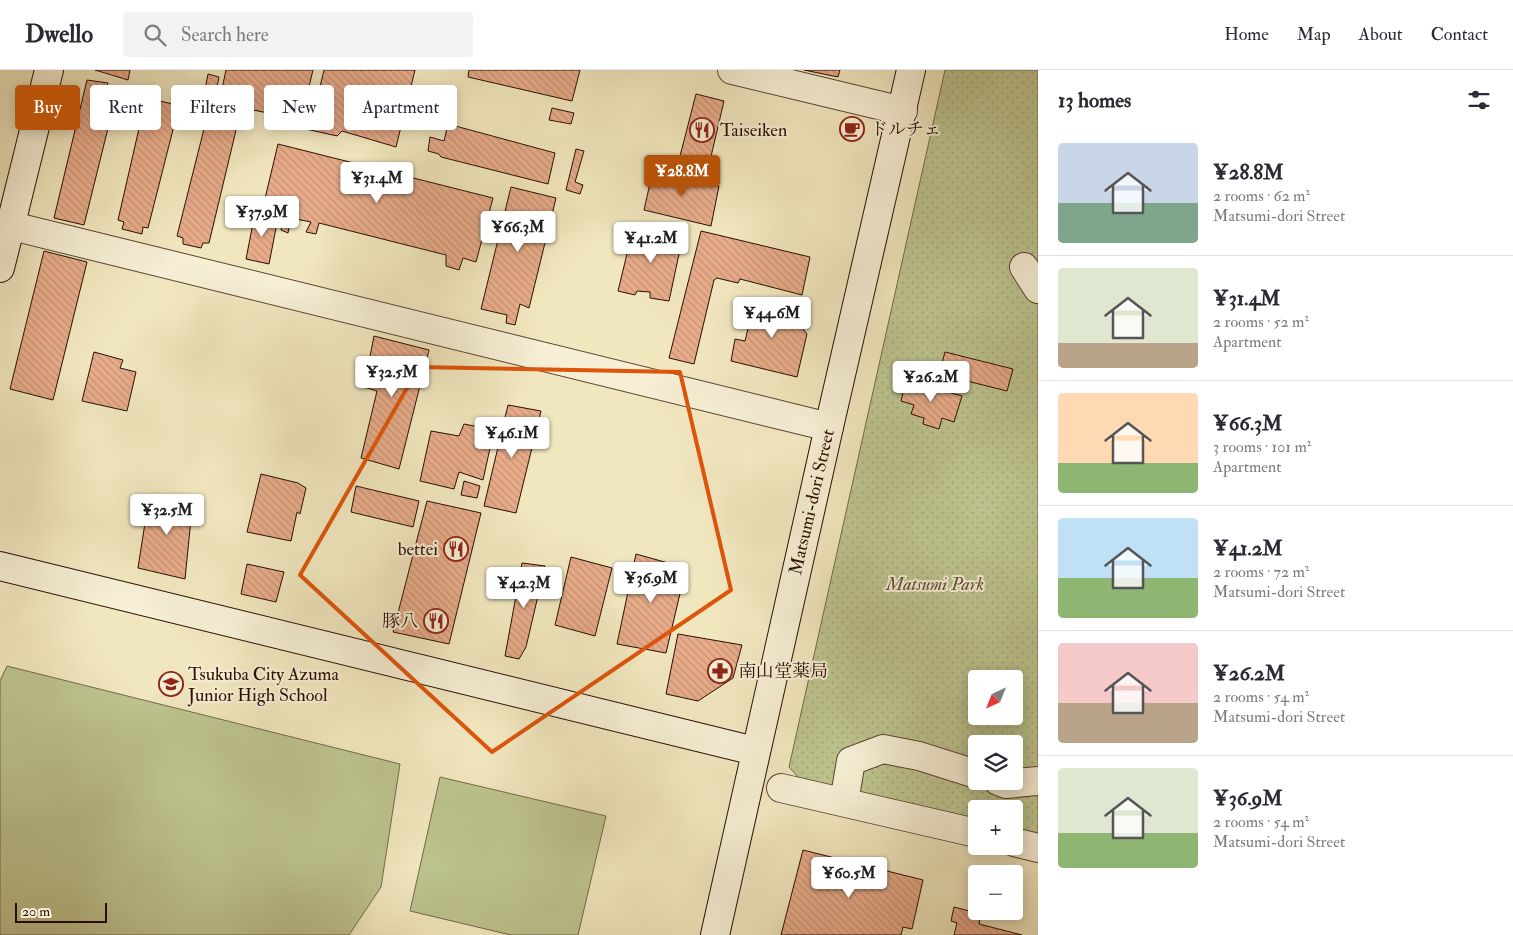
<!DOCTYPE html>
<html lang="en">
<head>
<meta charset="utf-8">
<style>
	body { margin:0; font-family:"IM FELL Double Pica","Noto Serif JP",serif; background:#f2f2f3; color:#2b2b33; height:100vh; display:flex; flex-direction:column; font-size:19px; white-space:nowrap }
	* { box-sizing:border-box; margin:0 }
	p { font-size:16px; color:#7c7c81 }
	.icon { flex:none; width:28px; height:28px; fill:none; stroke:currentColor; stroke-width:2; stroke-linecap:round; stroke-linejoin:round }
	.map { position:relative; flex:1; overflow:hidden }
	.side { display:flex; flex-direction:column; background:#fff; width:475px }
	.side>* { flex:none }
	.top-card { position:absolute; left:15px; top:15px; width:475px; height:45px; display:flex; gap:10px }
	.needle { width:32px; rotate:223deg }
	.buttons { position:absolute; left:968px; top:600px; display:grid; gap:10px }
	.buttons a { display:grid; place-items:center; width:55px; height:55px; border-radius:5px; background:#fff; box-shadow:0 2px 12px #0003; font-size:25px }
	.scale { position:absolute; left:15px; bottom:12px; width:92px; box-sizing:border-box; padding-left:5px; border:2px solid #290d01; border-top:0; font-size:14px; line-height:18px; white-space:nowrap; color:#290d01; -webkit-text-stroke:4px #f6efd5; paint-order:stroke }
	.price { position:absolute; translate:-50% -42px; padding:0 11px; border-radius:5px; background:#fff; color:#222; font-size:16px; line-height:32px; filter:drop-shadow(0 1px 2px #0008) }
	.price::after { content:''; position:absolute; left:50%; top:30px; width:15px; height:11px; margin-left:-8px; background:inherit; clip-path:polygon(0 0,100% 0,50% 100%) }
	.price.selected { background:#b45309; color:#fff }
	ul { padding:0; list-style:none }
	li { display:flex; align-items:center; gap:15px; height:125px; padding:0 20px }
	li+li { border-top:1px solid #e1e1e2 }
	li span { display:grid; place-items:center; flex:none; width:140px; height:100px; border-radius:5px; color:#555 }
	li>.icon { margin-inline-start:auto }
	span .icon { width:60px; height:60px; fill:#fffc; stroke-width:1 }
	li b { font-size:21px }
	h2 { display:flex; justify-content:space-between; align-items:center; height:60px; padding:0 20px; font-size:21px }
	.chip { padding:0 18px; border-radius:5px; background:#fff; box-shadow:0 2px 12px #0003; font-size:18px; line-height:45px }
	.chip.selected { background:#b45309; color:#fff }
	header { display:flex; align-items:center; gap:30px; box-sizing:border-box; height:70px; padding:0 25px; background:#fff; border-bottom:1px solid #e1e1e2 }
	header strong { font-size:24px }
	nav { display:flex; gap:28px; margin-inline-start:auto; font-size:18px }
	.search { width:350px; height:45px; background:#f2f2f3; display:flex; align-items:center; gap:12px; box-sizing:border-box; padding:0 18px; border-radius:5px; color:#7c7c81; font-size:19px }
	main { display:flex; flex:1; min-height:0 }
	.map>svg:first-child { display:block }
	.green { fill:#bdc48f; stroke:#736848 }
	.park { fill:url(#park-dots); stroke:#736848; fill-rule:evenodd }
	.building { fill:url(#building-back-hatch); stroke:#290d01 }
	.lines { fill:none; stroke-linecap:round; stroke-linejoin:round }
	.street-casing { stroke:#5b4430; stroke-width:30 }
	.secondary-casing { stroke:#290d01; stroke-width:30 }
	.street { stroke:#f6efd5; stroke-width:28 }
	.secondary { stroke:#f6efd5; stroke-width:28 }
	.marked { fill:none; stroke:#de550b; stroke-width:4; stroke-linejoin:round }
	.labels { text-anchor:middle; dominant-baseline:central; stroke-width:4; stroke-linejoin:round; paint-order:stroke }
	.poi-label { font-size:18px; fill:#290d01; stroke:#f6efd5; text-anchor:start }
	.street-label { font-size:18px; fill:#290d01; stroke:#f6efd5 }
	.park-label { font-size:18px; font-style:italic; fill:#5d4d33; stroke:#f6efd5 }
</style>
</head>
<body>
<header>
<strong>Dwello</strong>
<div class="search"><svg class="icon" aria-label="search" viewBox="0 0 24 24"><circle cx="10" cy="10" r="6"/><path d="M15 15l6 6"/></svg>Search here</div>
<nav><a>Home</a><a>Map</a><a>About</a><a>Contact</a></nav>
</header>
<main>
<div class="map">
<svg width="1038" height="865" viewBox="0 0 1038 865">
	<defs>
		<pattern id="park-dots" width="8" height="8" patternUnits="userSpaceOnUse" patternTransform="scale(1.25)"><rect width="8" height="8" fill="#bdc48f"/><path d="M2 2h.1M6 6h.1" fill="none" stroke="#a2a77a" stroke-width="1.8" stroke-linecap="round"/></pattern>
		<pattern id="building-back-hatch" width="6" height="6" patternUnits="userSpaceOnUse" patternTransform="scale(1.25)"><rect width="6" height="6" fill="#e8ac8a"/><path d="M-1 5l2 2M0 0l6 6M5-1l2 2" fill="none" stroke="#c79375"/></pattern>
	</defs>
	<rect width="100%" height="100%" fill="#f1e7bf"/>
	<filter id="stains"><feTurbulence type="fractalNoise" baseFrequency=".004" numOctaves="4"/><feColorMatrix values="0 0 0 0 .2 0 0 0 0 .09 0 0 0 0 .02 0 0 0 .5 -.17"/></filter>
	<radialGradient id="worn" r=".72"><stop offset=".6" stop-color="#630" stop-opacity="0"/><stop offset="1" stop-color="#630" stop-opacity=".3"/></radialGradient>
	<path class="green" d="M7,596l393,98 -19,123 -32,48h-349v-254z
		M440,707l166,39 -28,119h-67l-101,-24z"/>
	<path class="park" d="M945,0h93v767l-24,-6v-22h-38v12l-177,-43 -10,-11zM976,609h38v37h-38zM976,674h38v37h-38z"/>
	<path class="building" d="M95,0h35l-2,10z
		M226,0h87l-12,50 1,3 7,1 3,-4 12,-50h91l-19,77 -54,-16 -5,5 -58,-13 -11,-10 -49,-10z
		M469,0h111l-8,31 -104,-24z
		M804,0h36l-2,7z
		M208,4l11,3 -5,25 -11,-3z
		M87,10l21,3 -3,10 11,3 -32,129 -30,-7z
		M696,24l28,7 -15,64 -6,2 -24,-7z
		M146,28l27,6v5l5,1 -30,118 -5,-1 -1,7 -20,-5 2,-7 -6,-2z
		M552,38l22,5 -3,11 -22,-4z
		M208,43l26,5 -1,7 4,1 -28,117h-6l-2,5 -18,-4v-6l-6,-2z
		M448,54l107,29 -7,31 -107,-27 -2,-3 -11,-3 2,-14 14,4z
		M278,74l215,54 -17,64 -13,-4 -4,12 -13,-4v-11l-127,-32 -3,11 -10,-2 5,-10 -20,-4 -3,15 -7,-3 3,-15 -21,-8z
		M576,79l8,2 -9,31 8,3 -3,9 -14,-4z
		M680,95l13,3 -3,11 29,7 -8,40 -67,-16 9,-40 24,6z
		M511,117l45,11 -27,110 -9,-4 -5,21 -9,-2 1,-8 -26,-6z
		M255,143l23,5 -9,46 -23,-5z
		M648,158l21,5 3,6 10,1 -13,61 -19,-3v-6l-13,-1 -2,4 -17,-4 15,-62 12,3z
		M701,161l109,26 -8,38 -62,-16 -2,4 -21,-5 -3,2 -20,84 -25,-6z
		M44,181l43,11 -34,138 -43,-11z
		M755,229l38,7 8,11 -5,3 11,14 -10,43 -66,-16 4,-22 10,2z
		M374,266l55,14 -30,119 -38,-11 16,-67 -13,-4z
		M94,282l29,8 -3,8 16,4 -9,39 -45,-10z
		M945,282l68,17 -6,22 -68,-17z
		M906,310l56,16 -8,26 -12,-4 -3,11 -16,-5 1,-6 -13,-4 3,-9 -13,-4z
		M508,335l33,6 -25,102 -32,-7z
		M464,354l30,6 -11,50 -24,-8 -5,17 -34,-8 11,-50 28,5z
		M261,404l37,9 8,5 -6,26 -3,-2 -6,29 -44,-9z
		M464,411l16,5 -3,12 -16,-3z
		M356,416l63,15 -6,26 -62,-15z
		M149,427l44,2 -8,80 -47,-11z
		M427,431l54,12 -32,131 -56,-12z
		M636,484l50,14 -20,85 -49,-9z
		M571,487l41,11 -17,68 -40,-11z
		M522,493l23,3 -19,81 -7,12 -14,-3z
		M247,494l37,8 -8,30 -35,-8z
		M678,564l64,11 -9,33 -35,23 -32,-7z
		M803,780l120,30 -11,49 -9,-2 -2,8h-120z
		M954,837l27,7 -2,10 43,11h-68l3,-12 -6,-2z"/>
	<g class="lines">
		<defs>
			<path id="street" d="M732,0l171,41
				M0,153l829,204
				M1024,197l14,22
				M998,711l8,3 32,-3
				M781,718l195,45
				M844,732l7,-41 32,-12 36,7 57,18
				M1014,772l24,6"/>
			<path id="secondary" d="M0,198l49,-198
				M0,496l755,185
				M715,865l114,-508 82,-357"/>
		</defs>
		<use href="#street" class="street-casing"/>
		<use href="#secondary" class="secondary-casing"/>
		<use href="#street" class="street"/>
		<use href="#secondary" class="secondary"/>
	</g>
	<path class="marked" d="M419,297l261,5 51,218 -239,162 -192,-177z"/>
	<defs>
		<symbol id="cafe-ring" viewBox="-11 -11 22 22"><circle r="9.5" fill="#f6efd5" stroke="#8f2418" stroke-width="1.5"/><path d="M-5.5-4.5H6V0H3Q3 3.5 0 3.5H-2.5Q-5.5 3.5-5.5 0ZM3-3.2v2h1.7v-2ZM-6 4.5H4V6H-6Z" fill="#8f2418"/></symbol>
		<symbol id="restaurant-ring" viewBox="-11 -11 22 22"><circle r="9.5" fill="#f6efd5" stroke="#8f2418" stroke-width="1.5"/><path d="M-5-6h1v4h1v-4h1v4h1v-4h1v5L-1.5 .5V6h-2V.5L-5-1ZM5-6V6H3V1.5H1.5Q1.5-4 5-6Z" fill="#8f2418"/></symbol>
		<symbol id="pharmacy-ring" viewBox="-11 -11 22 22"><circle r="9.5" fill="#f6efd5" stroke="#8f2418" stroke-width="1.5"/><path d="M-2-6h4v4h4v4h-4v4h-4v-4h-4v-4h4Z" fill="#8f2418"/></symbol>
		<symbol id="school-ring" viewBox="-11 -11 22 22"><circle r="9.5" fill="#f6efd5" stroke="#8f2418" stroke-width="1.5"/><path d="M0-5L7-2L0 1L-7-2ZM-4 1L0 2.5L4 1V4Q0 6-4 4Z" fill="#8f2418"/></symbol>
	</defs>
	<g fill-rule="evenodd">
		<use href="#cafe-ring" x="838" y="45" width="28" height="28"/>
		<use href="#restaurant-ring" x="688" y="46" width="28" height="28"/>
		<use href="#restaurant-ring" x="442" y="465" width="28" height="28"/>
		<use href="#restaurant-ring" x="422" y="537" width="28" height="28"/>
		<use href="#pharmacy-ring" x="706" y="587" width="28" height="28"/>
		<use href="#school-ring" x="157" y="600" width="28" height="28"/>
	</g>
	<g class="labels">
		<g class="poi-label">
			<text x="870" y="59">ドルチェ</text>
			<text x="720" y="60">Taiseiken</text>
			<text x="438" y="479" text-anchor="end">bettei</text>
			<text x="418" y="551" text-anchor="end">豚八</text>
			<text x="738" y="601">南山堂薬局</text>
			<text x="188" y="604">Tsukuba City Azuma<tspan x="188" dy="21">Junior High School</tspan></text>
		</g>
		<g class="street-label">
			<text transform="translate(812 432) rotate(-77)">Matsumi-dori Street</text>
		</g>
		<g class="park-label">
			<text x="935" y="514">Matsumi Park</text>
		</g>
	</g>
	<rect width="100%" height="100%" filter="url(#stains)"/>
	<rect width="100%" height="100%" fill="url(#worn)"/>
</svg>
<div class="buttons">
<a><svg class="needle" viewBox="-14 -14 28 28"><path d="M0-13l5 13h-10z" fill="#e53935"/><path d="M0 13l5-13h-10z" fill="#7c7c81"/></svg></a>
<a><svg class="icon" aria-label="layers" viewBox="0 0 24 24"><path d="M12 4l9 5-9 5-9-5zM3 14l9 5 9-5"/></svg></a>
<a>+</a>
<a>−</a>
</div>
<div class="scale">20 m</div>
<b class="price selected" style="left:682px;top:127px">¥28.8M</b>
<b class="price" style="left:377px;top:134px">¥31.4M</b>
<b class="price" style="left:262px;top:168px">¥37.9M</b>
<b class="price" style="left:518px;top:183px">¥66.3M</b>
<b class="price" style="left:651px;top:194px">¥41.2M</b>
<b class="price" style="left:772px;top:269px">¥44.6M</b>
<b class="price" style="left:392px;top:328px">¥32.5M</b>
<b class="price" style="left:931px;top:333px">¥26.2M</b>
<b class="price" style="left:512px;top:389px">¥46.1M</b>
<b class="price" style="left:167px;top:466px">¥32.5M</b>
<b class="price" style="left:651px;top:534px">¥36.9M</b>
<b class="price" style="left:524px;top:539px">¥42.3M</b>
<b class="price" style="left:849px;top:829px">¥60.5M</b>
<div class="top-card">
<a class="chip selected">Buy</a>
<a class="chip">Rent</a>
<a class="chip">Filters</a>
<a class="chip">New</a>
<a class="chip">Apartment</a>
</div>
</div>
<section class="side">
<h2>13 homes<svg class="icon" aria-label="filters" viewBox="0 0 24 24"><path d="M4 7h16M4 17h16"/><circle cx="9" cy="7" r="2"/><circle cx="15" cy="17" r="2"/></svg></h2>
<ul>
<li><span style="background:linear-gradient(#c9d6e8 60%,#7fa58c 0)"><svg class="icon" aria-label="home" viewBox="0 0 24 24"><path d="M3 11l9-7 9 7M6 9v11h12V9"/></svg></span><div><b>¥28.8M</b><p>2 rooms · 62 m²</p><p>Matsumi-dori Street</p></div></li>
<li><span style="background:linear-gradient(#dfe7d0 75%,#b9a48a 0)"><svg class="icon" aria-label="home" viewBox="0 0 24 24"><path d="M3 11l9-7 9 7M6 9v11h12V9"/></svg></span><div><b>¥31.4M</b><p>2 rooms · 52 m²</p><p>Apartment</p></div></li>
<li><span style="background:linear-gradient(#ffd9b3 70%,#8fb573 0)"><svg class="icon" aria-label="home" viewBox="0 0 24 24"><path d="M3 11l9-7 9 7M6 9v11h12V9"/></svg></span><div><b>¥66.3M</b><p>3 rooms · 101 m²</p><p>Apartment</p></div></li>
<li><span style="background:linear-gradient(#bfe0f5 60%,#8fb573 0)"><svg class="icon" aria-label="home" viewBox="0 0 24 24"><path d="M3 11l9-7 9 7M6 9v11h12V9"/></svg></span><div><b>¥41.2M</b><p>2 rooms · 72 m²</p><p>Matsumi-dori Street</p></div></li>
<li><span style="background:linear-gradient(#f6c9c9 60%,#b9a48a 0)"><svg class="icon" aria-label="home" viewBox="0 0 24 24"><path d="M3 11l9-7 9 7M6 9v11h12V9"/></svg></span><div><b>¥26.2M</b><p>2 rooms · 54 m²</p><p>Matsumi-dori Street</p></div></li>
<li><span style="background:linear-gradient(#dfe7d0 65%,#8fb573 0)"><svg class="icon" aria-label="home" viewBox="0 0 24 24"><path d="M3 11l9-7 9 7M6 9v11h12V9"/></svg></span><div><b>¥36.9M</b><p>2 rooms · 54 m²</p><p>Matsumi-dori Street</p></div></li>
</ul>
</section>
</main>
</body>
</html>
